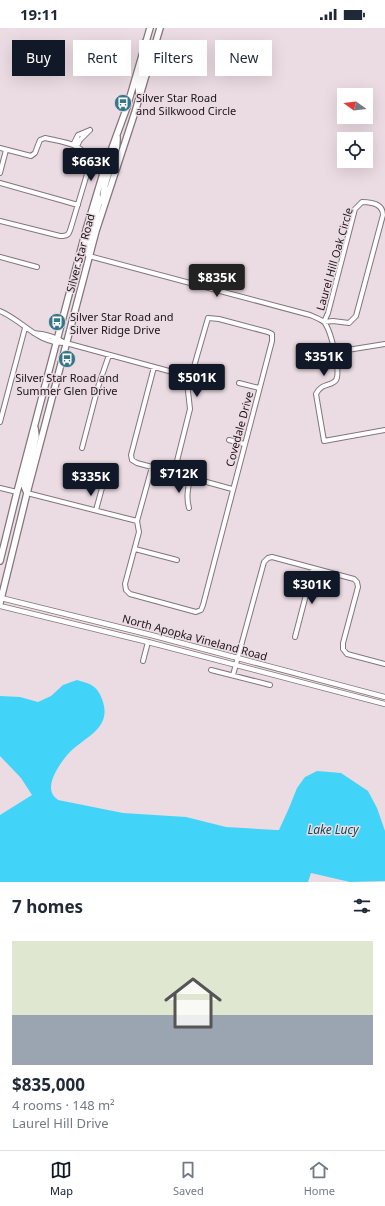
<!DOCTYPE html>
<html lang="en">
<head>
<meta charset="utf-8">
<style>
	body { margin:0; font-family:"Noto Sans",sans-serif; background:#f2f2f3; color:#1f2937; height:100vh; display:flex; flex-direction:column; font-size:15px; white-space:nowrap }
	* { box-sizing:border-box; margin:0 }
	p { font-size:13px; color:#747a83 }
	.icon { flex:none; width:22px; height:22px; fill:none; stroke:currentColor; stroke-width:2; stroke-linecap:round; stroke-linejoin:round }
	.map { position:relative; height:854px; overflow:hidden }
	.side { display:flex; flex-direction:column; background:#fff; flex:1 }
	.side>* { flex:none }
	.top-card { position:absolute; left:12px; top:12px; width:361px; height:36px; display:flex; gap:8px }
	.needle { width:26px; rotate:285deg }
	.controls { position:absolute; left:337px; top:60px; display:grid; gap:8px }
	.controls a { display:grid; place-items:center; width:36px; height:36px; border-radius:0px; background:#fff; box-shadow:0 4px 16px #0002; font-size:20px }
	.price { position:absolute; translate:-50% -34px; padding:0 9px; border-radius:4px; background:#111827; color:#fff; font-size:13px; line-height:26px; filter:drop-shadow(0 1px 2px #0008) }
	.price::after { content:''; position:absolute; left:50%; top:24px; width:12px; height:9px; margin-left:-6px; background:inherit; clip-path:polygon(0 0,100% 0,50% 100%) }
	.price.selected { background:#222; color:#fff }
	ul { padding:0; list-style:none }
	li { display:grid; align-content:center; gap:8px; height:212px; padding:0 12px }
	li span { display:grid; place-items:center; height:124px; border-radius:0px; color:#555 }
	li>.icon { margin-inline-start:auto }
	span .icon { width:72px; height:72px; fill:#fffc; stroke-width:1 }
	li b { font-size:17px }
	h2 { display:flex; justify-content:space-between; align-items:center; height:48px; padding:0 12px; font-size:17px }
	.tag { padding:0 14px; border-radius:0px; background:#fff; box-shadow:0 4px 16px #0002; font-size:14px; line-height:36px }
	.tag.selected { background:#111827; color:#fff }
	.status { display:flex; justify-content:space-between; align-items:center; height:28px; padding:0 20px; background:#fff; direction:ltr }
	.status svg { height:11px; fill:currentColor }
	.menu { display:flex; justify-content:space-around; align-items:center; height:56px; border-top:1px solid #e0e1e3; background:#fff; font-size:11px; color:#747a83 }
	.menu a { display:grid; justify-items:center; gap:2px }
	.menu .selected { color:#111827 }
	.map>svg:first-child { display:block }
	.water { fill:#42d4f8 }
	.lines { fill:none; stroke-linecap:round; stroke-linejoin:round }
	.minor-casing { stroke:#84757b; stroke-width:6 }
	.tertiary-casing { stroke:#84757b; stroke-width:6 }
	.secondary-casing { stroke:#84757b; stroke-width:8 }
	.minor { stroke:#fff; stroke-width:4 }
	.tertiary { stroke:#fff; stroke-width:4.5 }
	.secondary { stroke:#fff; stroke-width:5.5 }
	.labels { text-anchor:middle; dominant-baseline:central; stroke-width:3; stroke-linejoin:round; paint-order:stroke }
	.poi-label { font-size:11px; fill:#1a1417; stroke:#ebdbe2; text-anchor:start }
	.street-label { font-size:11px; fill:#1a1417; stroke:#ebdbe2 }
	.water-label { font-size:12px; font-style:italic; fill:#0d4b5a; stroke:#ebdbe2 }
</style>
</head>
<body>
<div class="status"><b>19:11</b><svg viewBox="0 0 49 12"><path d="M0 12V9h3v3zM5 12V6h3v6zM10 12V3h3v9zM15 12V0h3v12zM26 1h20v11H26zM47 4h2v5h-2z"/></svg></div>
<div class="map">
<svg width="385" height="854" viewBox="0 0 385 854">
	<rect width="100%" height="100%" fill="#ebdbe2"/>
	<path class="water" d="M77,652c13,4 20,5 25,19 11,29 -16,37 -32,53 -8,8 -23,29 -18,41 1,3 4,5 6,7l65,13 63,4 40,10 50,3h3l10,-22 8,-20 8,-11 12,-6 24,2 27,18 9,17 8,23v50l-35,1 -39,-9 -3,9h-308v-67l32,-20 -11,-17 -21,-22v-60l20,1 18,5 13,-6 12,-11z"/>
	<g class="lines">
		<defs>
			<path id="minor" d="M73,117l5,-10 12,-5
				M77,118l3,-6 10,-10
				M0,120l31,8 4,-3 5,-13 5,-2c17,4 41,5 45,26l-18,60c-3,9 -2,12 -12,12l-60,-15
				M0,145l6,-23
				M0,155l78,22
				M362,174c10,0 21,2 21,13l-27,101 -7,7 -16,-2 -9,1 4,-9 27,-104z
				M89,228l221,59c5,2 10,4 14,7 7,8 17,50 12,58 -5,7 -14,2 -20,14l8,47 61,-11
				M0,229l37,10
				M0,283c25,11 36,32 66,32l125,34
				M34,305c12,1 21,3 31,10
				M335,324l50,-8
				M154,339l-23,88 1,5 5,3 15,4 80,22
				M239,355l20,5
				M0,394l25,-94
				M229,412l15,4
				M82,420l16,-61 11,-32
				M152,439l-15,54 2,11 -14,52 1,6 4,4 66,18 5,-2 2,-5 69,-264v-7l-4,-2 -49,-13 -11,-1 -17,59 -3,14 2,18 -16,64
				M0,460l17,4
				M27,465l110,28
				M189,480c-3,-11 -1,-19 1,-30
				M96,482l6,-22
				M135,521l42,11
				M295,609l18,-69
				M143,633l5,-19
				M211,642l59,15
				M233,647l31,-113 4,-4 4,-1 82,22 3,3 1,5 -15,56v6l4,5 38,10"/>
			<path id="tertiary" d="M1,570l150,37 234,62
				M0,578l148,36 237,62"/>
			<path id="secondary" d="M139,66l-1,-9 10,-35 1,-4 -3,-5
				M103,174c-1,-23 15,-42 14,-65
				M89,228l-3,-8 13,-45 -2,-8
				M27,465l-3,-7 12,-50 -1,-8
				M0,533l17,-69 69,-262 19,-63 22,-60 23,-79
				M0,575l27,-110 69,-262 39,-119 25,-84"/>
		</defs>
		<use href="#minor" class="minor-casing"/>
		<use href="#tertiary" class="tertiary-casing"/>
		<use href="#secondary" class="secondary-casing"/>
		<use href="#minor" class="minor"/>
		<use href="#tertiary" class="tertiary"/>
		<use href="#secondary" class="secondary"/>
	</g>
	<defs>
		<symbol id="bus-disc" viewBox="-11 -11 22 22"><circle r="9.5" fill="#357789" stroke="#ebdbe2"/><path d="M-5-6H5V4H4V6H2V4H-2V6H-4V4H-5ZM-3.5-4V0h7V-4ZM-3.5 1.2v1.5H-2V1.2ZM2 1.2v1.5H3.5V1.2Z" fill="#fff"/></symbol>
	</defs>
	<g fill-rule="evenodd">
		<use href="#bus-disc" x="113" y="65" width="20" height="20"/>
		<use href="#bus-disc" x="47" y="284" width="20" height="20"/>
		<use href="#bus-disc" x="57" y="321" width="20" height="20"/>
	</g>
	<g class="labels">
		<g class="poi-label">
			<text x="136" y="69">Silver Star Road<tspan x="136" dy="13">and Silkwood Circle</tspan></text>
			<text x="70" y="288">Silver Star Road and<tspan x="70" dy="13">Silver Ridge Drive</tspan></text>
			<text x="67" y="349" text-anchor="middle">Silver Star Road and<tspan x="67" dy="13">Summer Glen Drive</tspan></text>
		</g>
		<g class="street-label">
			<text transform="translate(80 225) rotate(-75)">Silver Star Road</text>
			<text transform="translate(334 231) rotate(-74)">Laurel Hill Oak Circle</text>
			<text transform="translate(239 401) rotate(-75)">Covedale Drive</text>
			<text transform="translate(195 609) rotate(15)">North Apopka Vineland Road</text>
		</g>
		<g class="water-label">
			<text x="333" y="801">Lake Lucy</text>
		</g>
	</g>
</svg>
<div class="controls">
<a><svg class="needle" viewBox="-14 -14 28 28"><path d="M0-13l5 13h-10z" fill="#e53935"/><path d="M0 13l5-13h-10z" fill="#747a83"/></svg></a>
<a><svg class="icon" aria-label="locate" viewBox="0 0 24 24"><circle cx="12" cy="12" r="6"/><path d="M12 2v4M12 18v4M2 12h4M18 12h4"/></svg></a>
</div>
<b class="price" style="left:91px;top:154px">$663K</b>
<b class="price selected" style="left:217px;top:270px">$835K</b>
<b class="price" style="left:324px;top:349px">$351K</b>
<b class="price" style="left:197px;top:370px">$501K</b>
<b class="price" style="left:179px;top:466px">$712K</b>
<b class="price" style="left:91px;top:469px">$335K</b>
<b class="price" style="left:312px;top:577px">$301K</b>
<div class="top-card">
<a class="tag selected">Buy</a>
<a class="tag">Rent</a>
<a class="tag">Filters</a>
<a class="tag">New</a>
</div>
</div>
<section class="side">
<h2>7 homes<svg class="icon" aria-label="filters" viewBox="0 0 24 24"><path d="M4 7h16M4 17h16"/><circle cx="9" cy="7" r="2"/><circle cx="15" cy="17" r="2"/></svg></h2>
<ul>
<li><span style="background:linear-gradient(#dfe7d0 60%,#9aa5b1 0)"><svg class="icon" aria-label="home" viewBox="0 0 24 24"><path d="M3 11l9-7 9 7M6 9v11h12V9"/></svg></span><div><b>$835,000</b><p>4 rooms · 148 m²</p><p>Laurel Hill Drive</p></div></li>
</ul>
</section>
<nav class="menu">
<a class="selected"><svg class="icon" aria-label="map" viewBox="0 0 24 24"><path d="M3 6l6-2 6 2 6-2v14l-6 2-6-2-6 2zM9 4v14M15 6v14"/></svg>Map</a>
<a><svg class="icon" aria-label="saved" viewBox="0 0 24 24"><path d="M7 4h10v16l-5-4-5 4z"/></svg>Saved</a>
<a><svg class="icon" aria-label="home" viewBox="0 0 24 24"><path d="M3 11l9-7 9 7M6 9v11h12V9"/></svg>Home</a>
</nav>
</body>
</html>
